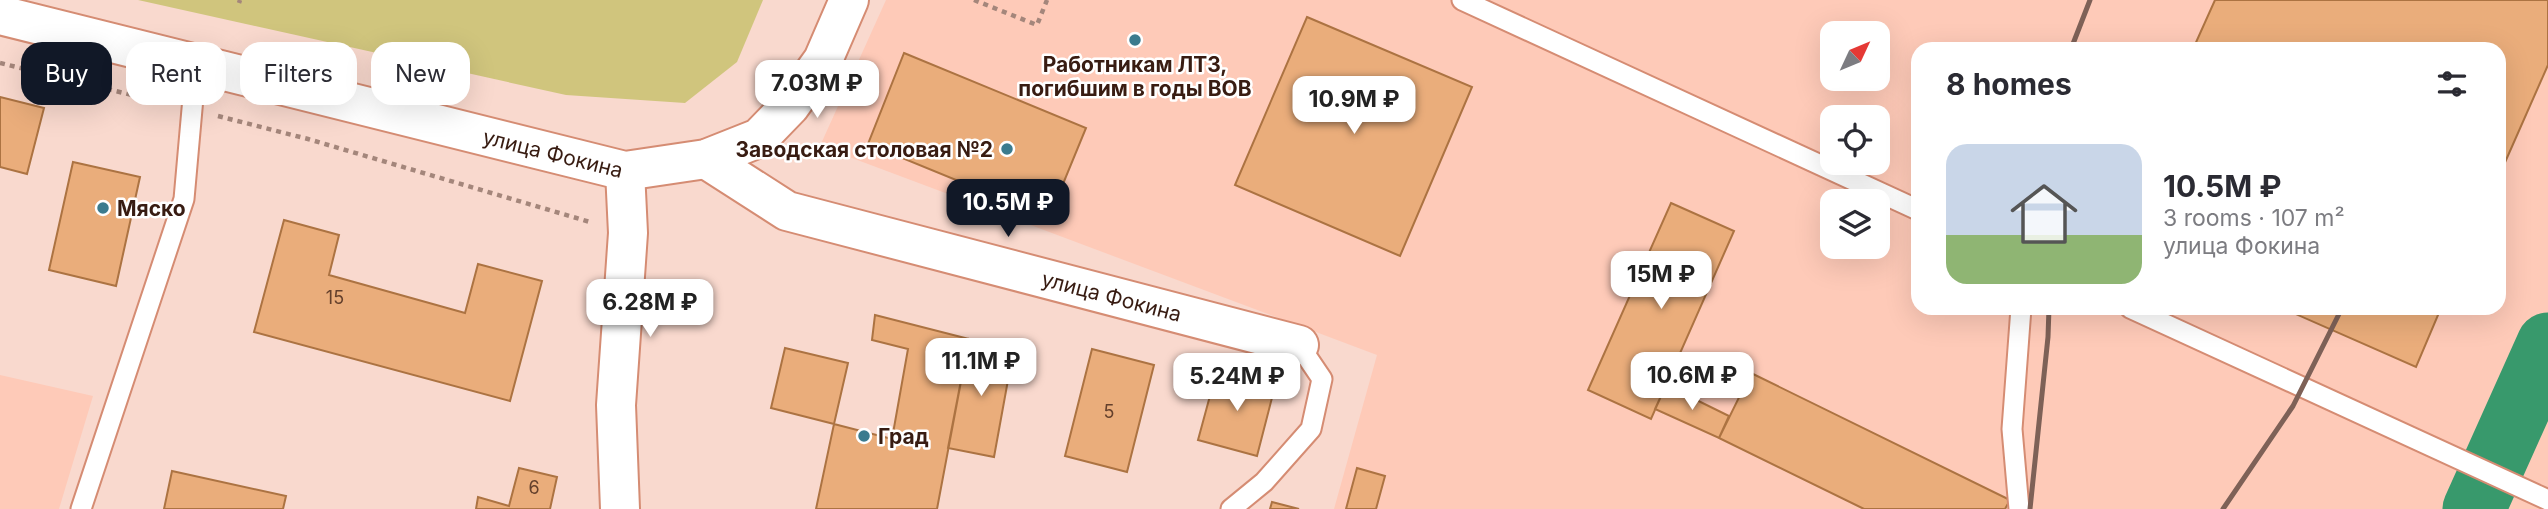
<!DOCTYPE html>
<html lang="en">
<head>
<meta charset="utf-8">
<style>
	body { margin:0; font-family:Inter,sans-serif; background:#f7f7f7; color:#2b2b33; height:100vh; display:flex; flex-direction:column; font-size:26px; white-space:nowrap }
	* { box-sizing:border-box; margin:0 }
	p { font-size:23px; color:#7c7c81 }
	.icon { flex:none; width:38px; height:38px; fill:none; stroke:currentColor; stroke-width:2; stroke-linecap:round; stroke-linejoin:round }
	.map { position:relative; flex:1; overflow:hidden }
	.sheet { position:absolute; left:1911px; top:42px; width:595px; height:273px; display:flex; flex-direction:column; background:#fff; border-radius:21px; box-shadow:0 7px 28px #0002 }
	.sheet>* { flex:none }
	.top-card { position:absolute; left:21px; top:42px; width:665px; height:63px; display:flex; gap:14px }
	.needle { width:46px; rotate:46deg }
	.fabs { position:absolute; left:1820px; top:21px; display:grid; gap:14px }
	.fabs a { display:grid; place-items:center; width:70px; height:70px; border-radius:14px; background:#fff; box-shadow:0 7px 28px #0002; font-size:35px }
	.price { position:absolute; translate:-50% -60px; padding:0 16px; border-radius:14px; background:#fff; color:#222; font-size:23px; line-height:46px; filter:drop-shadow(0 2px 4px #0008) }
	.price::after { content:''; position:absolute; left:50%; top:42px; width:21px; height:16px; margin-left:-10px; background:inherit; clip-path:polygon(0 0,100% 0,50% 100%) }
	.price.active { background:#111827; color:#fff }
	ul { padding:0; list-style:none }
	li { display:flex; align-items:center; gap:21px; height:175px; padding:0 35px }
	li span { display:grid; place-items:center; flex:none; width:196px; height:140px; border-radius:21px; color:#555 }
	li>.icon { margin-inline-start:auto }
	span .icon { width:84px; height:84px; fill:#fffc; stroke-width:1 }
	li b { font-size:30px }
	h2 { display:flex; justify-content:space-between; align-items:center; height:84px; padding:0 35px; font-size:30px }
	.pill { padding:0 24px; border-radius:21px; background:#fff; box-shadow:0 7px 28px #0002; font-size:24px; line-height:63px }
	.pill.active { background:#111827; color:#fff }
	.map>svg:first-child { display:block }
	.built { fill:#fecab8; fill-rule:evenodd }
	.green { fill:#d0c57d }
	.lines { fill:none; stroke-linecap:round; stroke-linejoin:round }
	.river { stroke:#38996c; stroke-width:63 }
	.building { fill:#eaad7b; stroke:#ac7342; stroke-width:2 }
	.service-casing { stroke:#d58c73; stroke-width:23 }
	.minor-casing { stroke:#d58c73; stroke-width:42 }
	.tertiary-casing { stroke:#d58c73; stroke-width:42 }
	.path { stroke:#a4867b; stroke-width:4.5; stroke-dasharray:5 5; stroke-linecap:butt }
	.service { stroke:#fff; stroke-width:19 }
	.minor { stroke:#fff; stroke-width:38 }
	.tertiary { stroke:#fff; stroke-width:38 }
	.rail { stroke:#7e6157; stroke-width:5 }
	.poi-dot { fill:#3b7b8e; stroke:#fff; stroke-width:2.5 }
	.labels { text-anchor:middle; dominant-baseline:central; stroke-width:5; stroke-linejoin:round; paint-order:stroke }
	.number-label { font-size:18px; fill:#64402c }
	.poi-label { font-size:21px; font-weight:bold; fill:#381c12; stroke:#fff; text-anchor:start }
	.street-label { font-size:21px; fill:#381c12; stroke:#fff }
</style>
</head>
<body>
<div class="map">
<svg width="2548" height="509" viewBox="0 0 2548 509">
	<rect width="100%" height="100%" fill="#f9d9ce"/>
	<path class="built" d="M886,0h1662v509h-1214l43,-154 -557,-209zM1832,33h46v46h-46zM1918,49h581v259h-581zM1832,117h46v46h-46zM1832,201h46v46h-46z
		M0,375l93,21 -34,113h-59z"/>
	<path class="green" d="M138,0h625l-26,62 -52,41 -119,-8z"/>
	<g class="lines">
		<path class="river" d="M2474,509l74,-165"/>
	</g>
	<path class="building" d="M2215,0h333v65l-49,111v-127h-306z
		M1307,17l165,70 -72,169 -165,-71z
		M904,53l182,75 -37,90 -181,-74z
		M0,97l44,11 -17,66 -27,-7z
		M73,162l67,15 -24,109 -67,-16z
		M1671,203l63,28 -83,188 -63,-29z
		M284,220l55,15 -10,40 136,38 13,-49 64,17 -32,120 -256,-69z
		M2282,308h159l-25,59z
		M875,315l94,24 -32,170h-121l18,-85 58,15 16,-90 -36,-9z
		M969,339l45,8 -20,110 -46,-9z
		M785,348l63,15 -14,61 -63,-16z
		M1092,349l62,16 -27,107 -62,-16z
		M1217,370l58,16 -18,70 -59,-16z
		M1751,373l259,127 -5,9h-141l-145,-71z
		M1666,385l63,31 -10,22 -64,-29z
		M519,468l38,9 -7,32h-74l2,-12 31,9z
		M1357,468l28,8 -9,33h-30z
		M172,471l114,25 -3,13h-119z
		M1272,502l27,7h-29z"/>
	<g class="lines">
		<defs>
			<path id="service" d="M1462,0l456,210
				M2130,308l418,192
				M81,509l103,-310 12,-135
				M1231,509l33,-27 47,-53 11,-50 -23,-34
				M2019,509l-7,-80 9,-121"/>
			<g id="minor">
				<path id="s1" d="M706,159l81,52 512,134"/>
				<path d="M620,509l-4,-104 12,-172 -3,-62"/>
			</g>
			<g id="tertiary">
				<path id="s2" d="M0,15l625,156 81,-12 53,-21 31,-32 33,-46 26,-60"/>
			</g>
		</defs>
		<use href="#service" class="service-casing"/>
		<use href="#minor" class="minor-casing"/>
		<use href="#tertiary" class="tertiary-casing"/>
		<path class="path" d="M974,0l63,25 10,-25
			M239,3l1,-3
			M0,63l165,40
			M218,116l90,23 282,83"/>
		<use href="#service" class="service"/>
		<use href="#minor" class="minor"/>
		<use href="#tertiary" class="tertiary"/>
		<path class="rail" d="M2071,49l19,-49
			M2030,509l18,-172 1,-29
			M2223,509l70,-103 48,-96"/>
	</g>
	<g class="poi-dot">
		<circle cx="1135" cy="40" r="7"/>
		<circle cx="1007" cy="149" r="7"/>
		<circle cx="103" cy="208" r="7"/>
		<circle cx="864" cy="436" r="7"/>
	</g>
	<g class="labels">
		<g class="number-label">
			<text x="335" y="297">15</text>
			<text x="1109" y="411">5</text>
			<text x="534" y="487">6</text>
		</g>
		<g class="poi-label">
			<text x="1135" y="64" text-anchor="middle">Работникам ЛТЗ,<tspan x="1135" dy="24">погибшим в годы ВОВ</tspan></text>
			<text x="993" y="149" text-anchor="end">Заводская столовая №2</text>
			<text x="117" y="208">Мяско</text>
			<text x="878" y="436">Град</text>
		</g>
		<g class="street-label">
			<text stroke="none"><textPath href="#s2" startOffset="570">улица Фокина</textPath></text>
			<text stroke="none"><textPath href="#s1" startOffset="432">улица Фокина</textPath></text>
		</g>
	</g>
</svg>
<div class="fabs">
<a><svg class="needle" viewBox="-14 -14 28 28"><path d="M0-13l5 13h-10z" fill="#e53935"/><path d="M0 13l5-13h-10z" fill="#7c7c81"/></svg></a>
<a><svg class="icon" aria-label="locate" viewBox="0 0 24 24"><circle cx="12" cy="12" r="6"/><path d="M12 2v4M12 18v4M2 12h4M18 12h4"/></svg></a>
<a><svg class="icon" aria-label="layers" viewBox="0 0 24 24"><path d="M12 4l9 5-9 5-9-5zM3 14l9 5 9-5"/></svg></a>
</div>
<b class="price" style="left:817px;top:120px">7.03M ₽</b>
<b class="price" style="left:1354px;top:136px">10.9M ₽</b>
<b class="price active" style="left:1008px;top:239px">10.5M ₽</b>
<b class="price" style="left:1661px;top:311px">15M ₽</b>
<b class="price" style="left:650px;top:339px">6.28M ₽</b>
<b class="price" style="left:981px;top:398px">11.1M ₽</b>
<b class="price" style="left:1692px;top:412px">10.6M ₽</b>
<b class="price" style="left:1237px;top:413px">5.24M ₽</b>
<div class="top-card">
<a class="pill active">Buy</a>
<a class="pill">Rent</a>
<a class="pill">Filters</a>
<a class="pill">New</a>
</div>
<section class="sheet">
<h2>8 homes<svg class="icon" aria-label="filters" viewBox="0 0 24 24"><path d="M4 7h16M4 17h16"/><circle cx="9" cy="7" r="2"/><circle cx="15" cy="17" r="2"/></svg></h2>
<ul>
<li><span style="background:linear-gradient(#c9d6e8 65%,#8fb573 0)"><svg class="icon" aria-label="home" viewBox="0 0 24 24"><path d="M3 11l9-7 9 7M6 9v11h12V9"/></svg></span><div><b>10.5M ₽</b><p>3 rooms · 107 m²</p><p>улица Фокина</p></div></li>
</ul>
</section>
</div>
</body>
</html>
